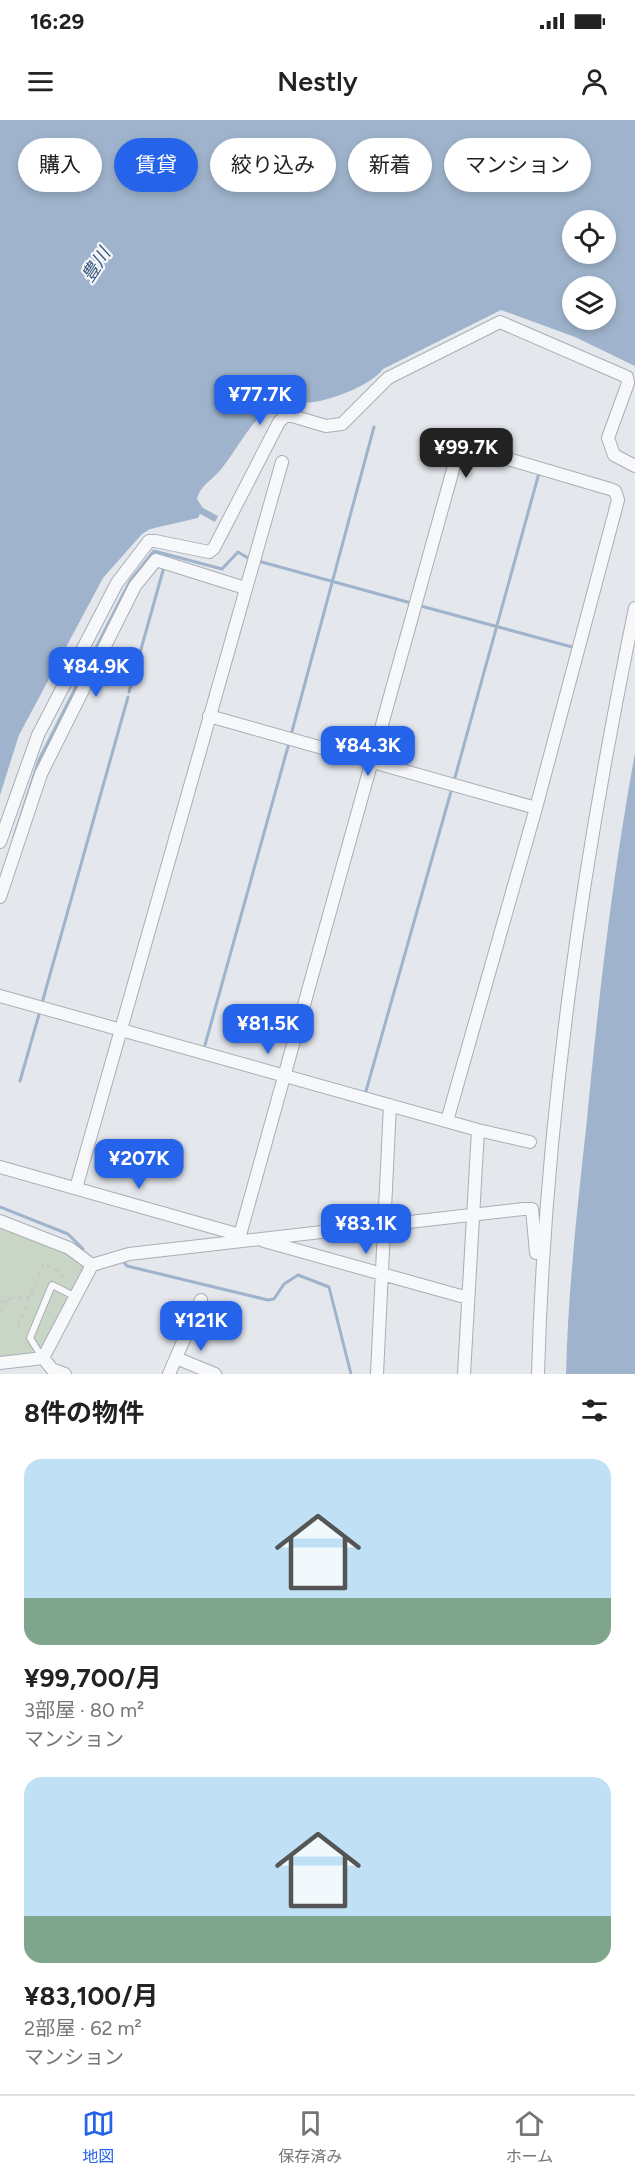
<!DOCTYPE html>
<html lang="ja">
<head>
<meta charset="utf-8">
<style>
	body { margin:0; font-family:Figtree,"Noto Sans JP",sans-serif; background:#f2f2f2; color:#222; height:100vh; display:flex; flex-direction:column; font-size:22px; white-space:nowrap }
	* { box-sizing:border-box; margin:0 }
	p { font-size:20px; color:#767676 }
	.icon { flex:none; width:33px; height:33px; fill:none; stroke:currentColor; stroke-width:2; stroke-linecap:round; stroke-linejoin:round }
	.map { position:relative; height:1254px; overflow:hidden }
	.panel { display:flex; flex-direction:column; background:#fff; flex:1 }
	.panel>* { flex:none }
	.hud { position:absolute; left:18px; top:18px; width:600px; height:54px; display:flex; gap:12px }
	.fabs { position:absolute; left:562px; top:90px; display:grid; gap:12px }
	.fabs a { display:grid; place-items:center; width:54px; height:54px; border-radius:50%; background:#fff; box-shadow:0 3px 9px #0003; font-size:30px }
	.price { position:absolute; translate:-50% -51px; padding:0 14px; border-radius:12px; background:#2563eb; color:#fff; font-size:20px; line-height:39px; filter:drop-shadow(0 2px 3px #0008) }
	.price::after { content:''; position:absolute; left:50%; top:36px; width:18px; height:14px; margin-left:-9px; background:inherit; clip-path:polygon(0 0,100% 0,50% 100%) }
	.price.selected { background:#222; color:#fff }
	ul { padding:0; list-style:none }
	li { display:grid; align-content:center; gap:12px; height:318px; padding:0 24px }
	li span { display:grid; place-items:center; height:186px; border-radius:18px; color:#555 }
	li>.icon { margin-inline-start:auto }
	span .icon { width:108px; height:108px; fill:#fffc; stroke-width:1 }
	li b { font-size:26px }
	h2 { display:flex; justify-content:space-between; align-items:center; height:72px; padding:0 24px; font-size:26px }
	.chip { padding:0 21px; border-radius:27px; background:#fff; box-shadow:0 3px 9px #0003; font-size:21px; line-height:54px }
	.chip.selected { background:#2563eb; color:#fff }
	.status { display:flex; justify-content:space-between; align-items:center; height:42px; padding:0 30px; background:#fff; direction:ltr }
	.status svg { height:16px; fill:currentColor }
	header { display:flex; justify-content:space-between; align-items:center; height:78px; padding:0 24px; background:#fff; font-size:27px; font-weight:600 }
	.menu { display:flex; justify-content:space-around; align-items:center; height:84px; border-top:2px solid #e0e0e0; background:#fff; font-size:16px; color:#767676 }
	.menu a { display:grid; justify-items:center; gap:3px }
	.menu .selected { color:#2563eb }
	.map>svg:first-child { display:block }
	.green { fill:#c9d6c5 }
	.water { fill:#9fb4cc; fill-rule:evenodd }
	.lines { fill:none; stroke-linecap:round; stroke-linejoin:round }
	.stream { stroke:#9fb4cc; stroke-width:3 }
	.lane-casing { stroke:#a9aeb7; stroke-width:8 }
	.street-casing { stroke:#a9aeb7; stroke-width:14 }
	.path { stroke:#c2c5cb; stroke-width:1.5; stroke-dasharray:4.5 4.5; stroke-linecap:butt }
	.lane { stroke:#f7f8fa; stroke-width:6 }
	.street { stroke:#f7f8fa; stroke-width:12 }
	.labels { text-anchor:middle; dominant-baseline:central; stroke-width:4.5; stroke-linejoin:round; paint-order:stroke }
	.water-label { font-size:18px; font-style:italic; fill:#34527a; stroke:#f4f6f9 }
</style>
</head>
<body>
<div class="status"><b>16:29</b><svg viewBox="0 0 49 12"><path d="M0 12V9h3v3zM5 12V6h3v6zM10 12V3h3v9zM15 12V0h3v12zM26 1h20v11H26zM47 4h2v5h-2z"/></svg></div>
<header><svg class="icon" aria-label="menu" viewBox="0 0 24 24"><path d="M4 6h16M4 12h16M4 18h16"/></svg>Nestly<svg class="icon" aria-label="person" viewBox="0 0 24 24"><circle cx="12" cy="8" r="4"/><path d="M4 21q1-7 8-7t8 7"/></svg></header>
<div class="map">
<svg width="635" height="1254" viewBox="0 0 635 1254">
	<rect width="100%" height="100%" fill="#e4e7ec"/>
	<path class="green" d="M0,1105l66,25 20,16 -38,76 -20,12 -28,4z"/>
	<path class="water" d="M0,0h635v246l-60,-29 -74,-27 -118,59c-12,16 -49,30 -69,33 -14,2 -29,-1 -42,5 -19,10 -36,44 -50,61 -9,12 -21,16 -25,31l6,9 15,8 -3,6 -15,-8 -2,4 -48,11 -8,5 -39,44 -84,157 -19,60zM573,100h33v34h-33zM573,166h33v34h-33z
		M635,633v621h-69c2,-82 11,-164 20,-245 12,-126 26,-251 49,-376z"/>
	<g class="lines">
		<path class="stream" d="M258,441l153,42
			M421,486l151,41
			M129,572l35,-125
			M291,615l83,-308
			M454,661l85,-308
			M14,717l25,-77 91,-179 24,-30 68,18 16,-17 10,6
			M42,883l86,-306
			M205,925l84,-302
			M20,961l20,-70
			M366,971l86,-303
			M0,1087l68,27 15,15
			M123,1141l4,5 141,34 6,-1 10,-15 14,-9 31,12 22,87"/>
		<defs>
			<path id="lane" d="M42,1237l-12,-19 22,-53 24,12"/>
			<path id="street" d="M209,596l327,92
				M0,722l38,-107 79,-152 32,-42h6l54,11 5,-4 65,-126 6,-6h7l34,10 16,-2 46,-46 112,-56 127,55 1,6 -20,55 6,17 21,11
				M0,777l41,-123 94,-188 21,-26 89,28
				M0,876l478,134 52,12
				M0,1047l240,68 -1,6
				M76,1068l206,-726
				M0,1101l69,27 23,17
				M240,1115l219,-787 42,9 109,32 5,2 3,9 -82,308 -89,313
				M264,1121l204,57
				M43,1238l49,-93 37,-11 394,-45h9l4,44
				M176,1238l39,16
				M0,1243l43,-5 9,11 13,5
				M169,1254l32,-74
				M377,1254l13,-269
				M464,1254l14,-244
				M538,1254c7,-258 45,-514 97,-766"/>
		</defs>
		<use href="#lane" class="lane-casing"/>
		<use href="#street" class="street-casing"/>
		<path class="path" d="M0,1182l13,-4 16,-1
			M0,1191l8,-11
			M18,1207l25,-63 20,9 -3,8"/>
		<use href="#lane" class="lane"/>
		<use href="#street" class="street"/>
	</g>
	<g class="labels">
		<g class="water-label">
			<text transform="translate(96 145) rotate(-57)">豊川</text>
		</g>
	</g>
</svg>
<div class="fabs">
<a><svg class="icon" aria-label="locate" viewBox="0 0 24 24"><circle cx="12" cy="12" r="6"/><path d="M12 2v4M12 18v4M2 12h4M18 12h4"/></svg></a>
<a><svg class="icon" aria-label="layers" viewBox="0 0 24 24"><path d="M12 4l9 5-9 5-9-5zM3 14l9 5 9-5"/></svg></a>
</div>
<b class="price" style="left:260px;top:306px">¥77.7K</b>
<b class="price selected" style="left:466px;top:359px">¥99.7K</b>
<b class="price" style="left:96px;top:578px">¥84.9K</b>
<b class="price" style="left:368px;top:657px">¥84.3K</b>
<b class="price" style="left:268px;top:935px">¥81.5K</b>
<b class="price" style="left:139px;top:1070px">¥207K</b>
<b class="price" style="left:366px;top:1135px">¥83.1K</b>
<b class="price" style="left:201px;top:1232px">¥121K</b>
<div class="hud">
<a class="chip">購入</a>
<a class="chip selected">賃貸</a>
<a class="chip">絞り込み</a>
<a class="chip">新着</a>
<a class="chip">マンション</a>
</div>
</div>
<section class="panel">
<h2>8件の物件<svg class="icon" aria-label="filters" viewBox="0 0 24 24"><path d="M4 7h16M4 17h16"/><circle cx="9" cy="7" r="2"/><circle cx="15" cy="17" r="2"/></svg></h2>
<ul>
<li><span style="background:linear-gradient(#bfe0f5 75%,#7fa58c 0)"><svg class="icon" aria-label="home" viewBox="0 0 24 24"><path d="M3 11l9-7 9 7M6 9v11h12V9"/></svg></span><div><b>¥99,700/月</b><p>3部屋 · 80 m²</p><p>マンション</p></div></li>
<li><span style="background:linear-gradient(#bfe0f5 75%,#7fa58c 0)"><svg class="icon" aria-label="home" viewBox="0 0 24 24"><path d="M3 11l9-7 9 7M6 9v11h12V9"/></svg></span><div><b>¥83,100/月</b><p>2部屋 · 62 m²</p><p>マンション</p></div></li>
</ul>
</section>
<nav class="menu">
<a class="selected"><svg class="icon" aria-label="map" viewBox="0 0 24 24"><path d="M3 6l6-2 6 2 6-2v14l-6 2-6-2-6 2zM9 4v14M15 6v14"/></svg>地図</a>
<a><svg class="icon" aria-label="saved" viewBox="0 0 24 24"><path d="M7 4h10v16l-5-4-5 4z"/></svg>保存済み</a>
<a><svg class="icon" aria-label="home" viewBox="0 0 24 24"><path d="M3 11l9-7 9 7M6 9v11h12V9"/></svg>ホーム</a>
</nav>
</body>
</html>
